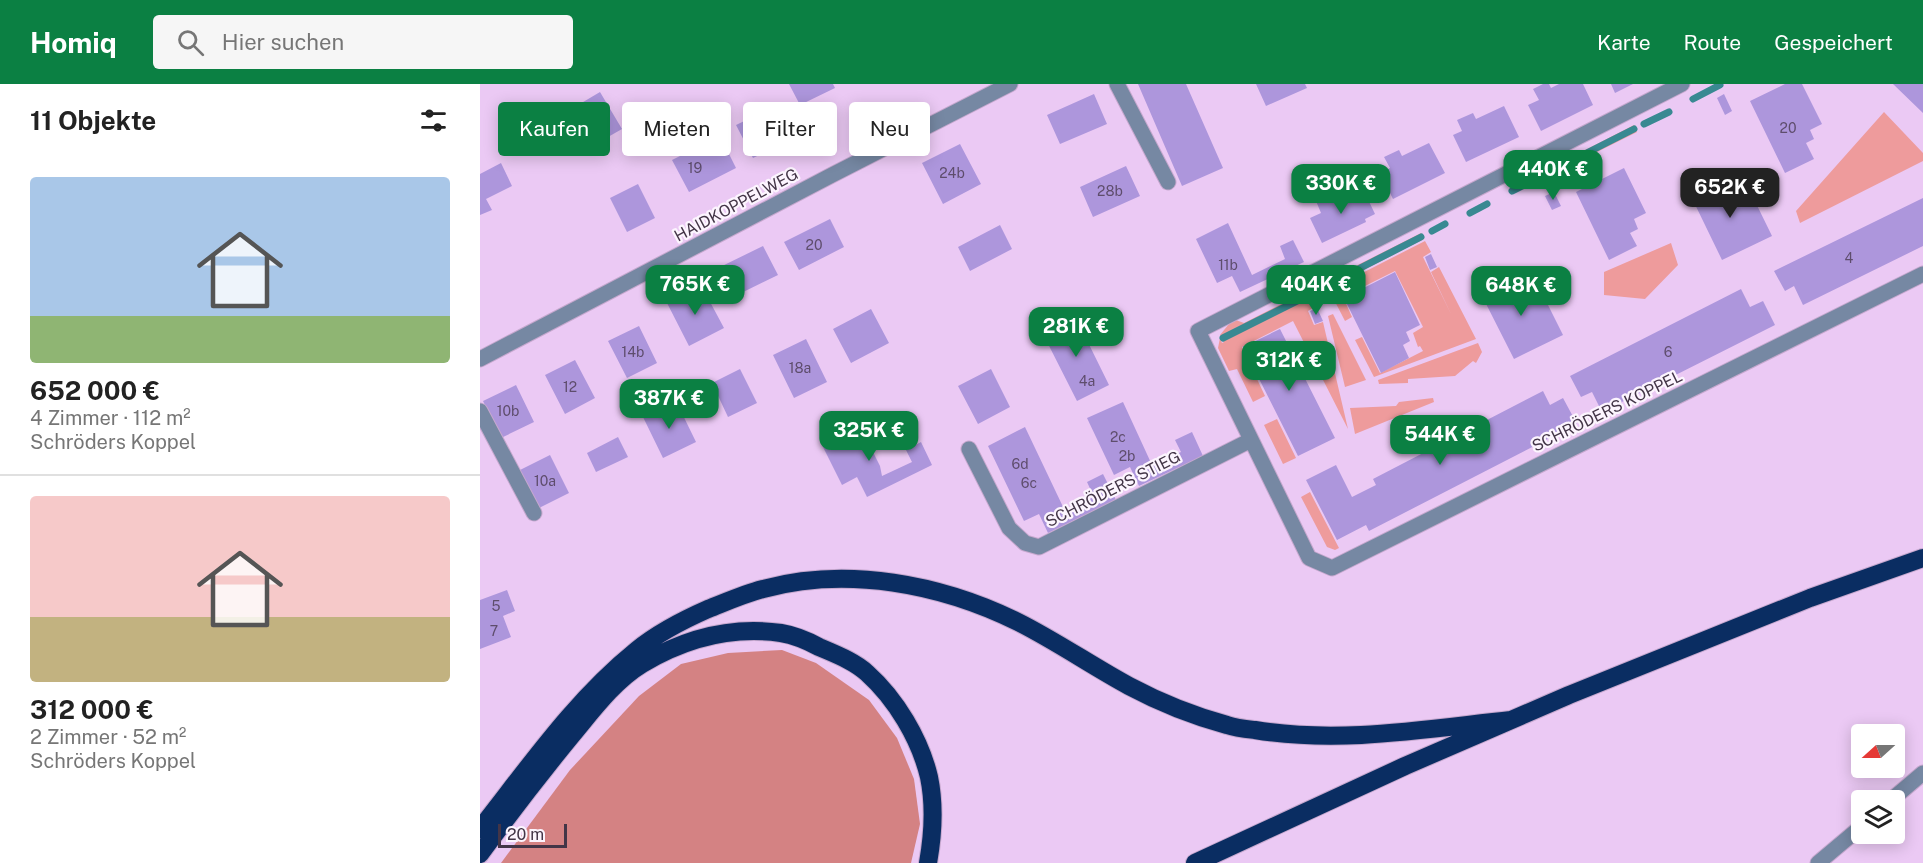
<!DOCTYPE html>
<html lang="de">
<head>
<meta charset="utf-8">
<style>
	body { margin:0; font-family:"Public Sans",sans-serif; background:#f6f6f6; color:#222; height:100vh; display:flex; flex-direction:column; font-size:22px; white-space:nowrap }
	* { box-sizing:border-box; margin:0 }
	p { font-size:20px; color:#767676 }
	.icon { flex:none; width:33px; height:33px; fill:none; stroke:currentColor; stroke-width:2; stroke-linecap:round; stroke-linejoin:round }
	.map { position:relative; flex:1; overflow:hidden }
	.side { display:flex; flex-direction:column; background:#fff; width:480px }
	.side>* { flex:none }
	.top-card { position:absolute; left:18px; top:18px; width:570px; height:54px; display:flex; gap:12px }
	.needle { width:39px; rotate:249deg }
	.fabs { position:absolute; left:1371px; top:640px; display:grid; gap:12px }
	.fabs a { display:grid; place-items:center; width:54px; height:54px; border-radius:6px; background:#fff; box-shadow:0 3px 15px #0003; font-size:30px }
	.scale { position:absolute; left:18px; bottom:15px; width:69px; box-sizing:border-box; padding-left:6px; border:3px solid #433547; border-top:0; font-size:16px; line-height:21px; white-space:nowrap; color:#433547; -webkit-text-stroke:4px #fcf5fe; paint-order:stroke }
	.price { position:absolute; translate:-50% -51px; padding:0 14px; border-radius:12px; background:#0b8043; color:#fff; font-size:20px; line-height:39px; filter:drop-shadow(0 2px 3px #0008) }
	.price::after { content:''; position:absolute; left:50%; top:36px; width:18px; height:14px; margin-left:-9px; background:inherit; clip-path:polygon(0 0,100% 0,50% 100%) }
	.price.selected { background:#222; color:#fff }
	ul { padding:0; list-style:none }
	li { display:grid; align-content:center; gap:12px; height:318px; padding:0 30px }
	li+li { border-top:2px solid #e0e0e0 }
	li span { display:grid; place-items:center; height:186px; border-radius:6px; color:#555 }
	li>.icon { margin-inline-start:auto }
	span .icon { width:108px; height:108px; fill:#fffc; stroke-width:1 }
	li b { font-size:26px }
	h2 { display:flex; justify-content:space-between; align-items:center; height:72px; padding:0 30px; font-size:26px }
	.pill { padding:0 21px; border-radius:6px; background:#fff; box-shadow:0 3px 15px #0003; font-size:21px; line-height:54px }
	.pill.selected { background:#0b8043; color:#fff }
	header { display:flex; align-items:center; gap:36px; box-sizing:border-box; height:84px; padding:0 30px; background:#0b8043; color:#fff }
	header strong { font-size:28px }
	nav { display:flex; gap:33px; margin-inline-start:auto; font-size:21px }
	.search { width:420px; height:54px; background:#f6f6f6; display:flex; align-items:center; gap:15px; box-sizing:border-box; padding:0 21px; border-radius:6px; color:#767676; font-size:22px }
	main { display:flex; flex:1; min-height:0 }
	.map>svg:first-child { display:block }
	.green { fill:#ee9b9c }
	.forest { fill:#d48283 }
	.lines { fill:none; stroke-linecap:round; stroke-linejoin:round }
	.stream { stroke:#398992; stroke-width:7 }
	.building { fill:#ad96dc }
	.minor-casing { stroke:#c6a8ce; stroke-width:17 }
	.highway-casing { stroke:#c6a8ce; stroke-width:20 }
	.minor { stroke:#7688a3; stroke-width:15 }
	.highway { stroke:#0a2d62; stroke-width:18 }
	.labels { text-anchor:middle; dominant-baseline:central; stroke-width:4.5; stroke-linejoin:round; paint-order:stroke }
	.number-label { font-size:14px; fill:#5e4d6c }
	.street-label { font-size:16px; fill:#433547; stroke:#fcf5fe }
</style>
</head>
<body>
<header>
<strong>Homiq</strong>
<div class="search"><svg class="icon" aria-label="search" viewBox="0 0 24 24"><circle cx="10" cy="10" r="6"/><path d="M15 15l6 6"/></svg>Hier suchen</div>
<nav><a>Karte</a><a>Route</a><a>Gespeichert</a></nav>
</header>
<main>
<section class="side">
<h2>11 Objekte<svg class="icon" aria-label="filters" viewBox="0 0 24 24"><path d="M4 7h16M4 17h16"/><circle cx="9" cy="7" r="2"/><circle cx="15" cy="17" r="2"/></svg></h2>
<ul>
<li><span style="background:linear-gradient(#a9c7e8 75%,#8fb573 0)"><svg class="icon" aria-label="home" viewBox="0 0 24 24"><path d="M3 11l9-7 9 7M6 9v11h12V9"/></svg></span><div><b>652 000 €</b><p>4 Zimmer · 112 m²</p><p>Schröders Koppel</p></div></li>
<li><span style="background:linear-gradient(#f6c9c9 65%,#c2b280 0)"><svg class="icon" aria-label="home" viewBox="0 0 24 24"><path d="M3 11l9-7 9 7M6 9v11h12V9"/></svg></span><div><b>312 000 €</b><p>2 Zimmer · 52 m²</p><p>Schröders Koppel</p></div></li>
</ul>
</section>
<div class="map">
<svg width="1443" height="779" viewBox="0 0 1443 779">
	<rect width="100%" height="100%" fill="#ebc9f4"/>
	<path class="green" d="M1404,28l39,41v8l-123,62 -4,-12z
		M1154,41l3,7 -82,41 -3,-6z
		M941,149l3,6 -95,49 -3,-7z
		M945,157l6,11 -8,5 28,57 -20,-42 8,-5 37,72 -102,38 -19,-37 7,-3 18,36 43,-22 -3,-5 -2,1 -5,-14 10,-6 -28,-56 -52,26 9,20 -7,4 -16,-31z
		M1191,159l7,22 -33,34 -41,-4v-23z
		M833,204l4,7 -1,1 2,9 -10,6 6,14 9,-3 25,107 -55,-108 -51,26 23,49 -12,6 -16,-33 -8,2 -11,-23 2,-10 2,5 2,-1 -4,-7 13,-16 11,4z
		M853,230l33,66 -21,7 -17,-71z
		M998,259l4,9 -6,11 -3,-2 -18,15 -47,3v4l-29,1 -1,-4z
		M953,314l1,4 -79,32 -5,-26 46,-2 3,-4z
		M797,335l19,39 -13,6 -19,-39z
		M830,408l29,56 -4,2 -8,-3 -26,-50z"/>
	<path class="forest" d="M302,566l34,13 53,37 28,38 17,41 6,45 -9,39h-410l69,-93 69,-74 42,-32 47,-11z"/>
	<g class="lines">
		<path class="stream" d="M1213,15l27,-14
			M1164,40l25,-12
			M1075,85l79,-40
			M1032,107l33,-16
			M990,129l17,-9
			M952,147l13,-7
			M849,200l92,-47
			M743,254l90,-45"/>
	</g>
	<path class="building" d="M309,0h44l2,4 -35,17z
		M658,0h48l37,84 -41,18z
		M776,0h49l2,4 -41,18z
		M1063,0h6l2,4 8,-4h24l10,21 -52,26 -13,-26 11,-5 -6,-11z
		M1131,0h22l-18,9z
		M1305,0h17l20,40 -12,6 4,9 -8,4 8,16 -29,14 -35,-72z
		M1413,0h30v29z
		M120,8l22,37 -28,16 -21,-37z
		M614,10l13,30 -47,20 -13,-29z
		M1244,10l8,17 -7,4 -8,-17z
		M1024,22l15,31 -53,25 -13,-27 9,-4 -5,-11 16,-7 3,6z
		M283,28l17,33 -27,13 -17,-33z
		M240,52l16,32 -47,24 -17,-32z
		M949,59l16,30 -52,26 -13,-26 10,-5 -6,-11 15,-7 3,6z
		M480,60l21,40 -38,20 -21,-41z
		M21,79l11,23 -26,13 6,11 -12,5v-41z
		M646,82l14,30 -47,21 -13,-30z
		M1144,84l22,45 -12,6 4,10 -8,4 7,13 -28,14 -33,-68z
		M1235,95l7,13 7,-3 4,8 16,-8 23,47 -50,24 -33,-68z
		M158,100l17,34 -28,14 -17,-34z
		M883,105l12,25 -10,5 1,3 -44,21 -12,-25 11,-5 -5,-12 16,-7 4,8z
		M1074,108l7,14 -9,4 -7,-14z
		M1443,114v48l-120,59 -9,-19 -9,5 -11,-20z
		M350,135l14,28 -45,23 -15,-28z
		M748,139l24,52 33,-16 -5,-13 13,-6 11,22 -64,30 -8,-16 -15,7 -21,-44z
		M520,141l12,24 -42,22 -12,-24z
		M283,162l15,29 -47,23 -15,-29z
		M951,170l6,13 -7,3 -5,-13z
		M915,188l25,53 -14,7 4,9 -7,4 6,13 -28,15 -37,-75z
		M1026,192l7,13 9,-4 5,11 13,-7 23,46 -49,24 -35,-69z
		M221,201l23,43 -35,18 -22,-43z
		M1261,205l9,18 13,-6 12,24 -173,87 -10,-20 -11,5 -11,-21z
		M837,224l6,13 -8,3 -5,-13z
		M391,225l18,34 -38,20 -18,-34z
		M595,232l34,69 -32,16 -35,-69z
		M159,242l18,37 -30,15 -19,-37z
		M800,245l55,109 -37,18 -55,-109z
		M326,255l21,43 -33,16 -21,-43z
		M95,276l20,38 -30,16 -20,-39z
		M260,285l17,34 -29,14 -16,-34z
		M511,285l19,38 -32,17 -20,-38z
		M36,301l18,37 -33,16 -18,-37z
		M1063,307l7,14 13,-7 14,26 -208,107 -3,-6 -29,15 -31,-60 30,-15 16,32 24,-12 -3,-6z
		M196,317l20,41 -33,16 -20,-41z
		M643,318l29,63 29,-13 -6,-12 17,-8 11,24 -64,30 -9,-19 -16,8 -27,-57z
		M380,342l20,40 2,10 30,-14 -6,-12 15,-8 11,23 -65,32 -10,-20 -15,8 -20,-40z
		M545,343l40,84 29,-14 -7,-15 16,-8 13,26 -68,33 -9,-19 -15,7 -36,-75z
		M138,353l10,20 -32,15 -9,-19z
		M70,371l19,38 -30,15 -19,-38z
		M27,506l8,21 -12,5 8,21 -31,12v-49z"/>
	<g class="lines">
		<defs>
			<path id="minor" d="M637,0l51,98
				M1202,0l-484,247 111,227 23,10 591,-294
				M0,275l352,-184 178,-91
				M0,327l54,102
				M489,365l40,79 16,15 14,4 212,-107
				M1410,717l33,-28
				M1338,779l44,-37"/>
			<path id="highway" d="M0,745c49,-62 95,-129 157,-179 22,-18 46,-30 71,-41 18,-7 36,-15 55,-20 84,-23 178,-5 255,33 38,19 74,44 111,64 30,16 65,30 98,39 9,3 19,4 28,5 85,14 171,-1 256,-10
				M0,770c30,-41 60,-80 92,-119 20,-24 42,-54 70,-71 42,-25 90,-38 139,-31 12,2 27,8 38,14 16,7 35,14 48,26 29,26 53,66 62,104 6,29 4,58 -1,86
				M715,779l210,-97 164,-71 241,-97 113,-40"/>
		</defs>
		<use href="#minor" class="minor-casing"/>
		<use href="#highway" class="highway-casing"/>
		<use href="#minor" class="minor"/>
		<use href="#highway" class="highway"/>
	</g>
	<g class="labels">
		<g class="number-label">
			<text x="1308" y="44">20</text>
			<text x="215" y="84">19</text>
			<text x="472" y="89">24b</text>
			<text x="630" y="107">28b</text>
			<text x="334" y="161">20</text>
			<text x="1369" y="174">4</text>
			<text x="748" y="181">11b</text>
			<text x="153" y="268">14b</text>
			<text x="1188" y="268">6</text>
			<text x="320" y="284">18a</text>
			<text x="607" y="297">4a</text>
			<text x="90" y="303">12</text>
			<text x="28" y="327">10b</text>
			<text x="638" y="353">2c</text>
			<text x="647" y="372">2b</text>
			<text x="540" y="380">6d</text>
			<text x="65" y="397">10a</text>
			<text x="549" y="399">6c</text>
			<text x="16" y="522">5</text>
			<text x="14" y="547">7</text>
		</g>
		<g class="street-label">
			<text transform="translate(256 121) rotate(-28)">HAIDKOPPELWEG</text>
			<text transform="translate(1127 327) rotate(-26)">SCHRÖDERS KOPPEL</text>
			<text transform="translate(633 405) rotate(-27)">SCHRÖDERS STIEG</text>
		</g>
	</g>
</svg>
<div class="fabs">
<a><svg class="needle" viewBox="-14 -14 28 28"><path d="M0-13l5 13h-10z" fill="#e53935"/><path d="M0 13l5-13h-10z" fill="#767676"/></svg></a>
<a><svg class="icon" aria-label="layers" viewBox="0 0 24 24"><path d="M12 4l9 5-9 5-9-5zM3 14l9 5 9-5"/></svg></a>
</div>
<div class="scale">20 m</div>
<b class="price" style="left:1073px;top:117px">440K €</b>
<b class="price" style="left:861px;top:131px">330K €</b>
<b class="price selected" style="left:1250px;top:135px">652K €</b>
<b class="price" style="left:215px;top:232px">765K €</b>
<b class="price" style="left:836px;top:232px">404K €</b>
<b class="price" style="left:1041px;top:233px">648K €</b>
<b class="price" style="left:596px;top:274px">281K €</b>
<b class="price" style="left:809px;top:308px">312K €</b>
<b class="price" style="left:189px;top:346px">387K €</b>
<b class="price" style="left:389px;top:378px">325K €</b>
<b class="price" style="left:960px;top:382px">544K €</b>
<div class="top-card">
<a class="pill selected">Kaufen</a>
<a class="pill">Mieten</a>
<a class="pill">Filter</a>
<a class="pill">Neu</a>
</div>
</div>
</main>
</body>
</html>
